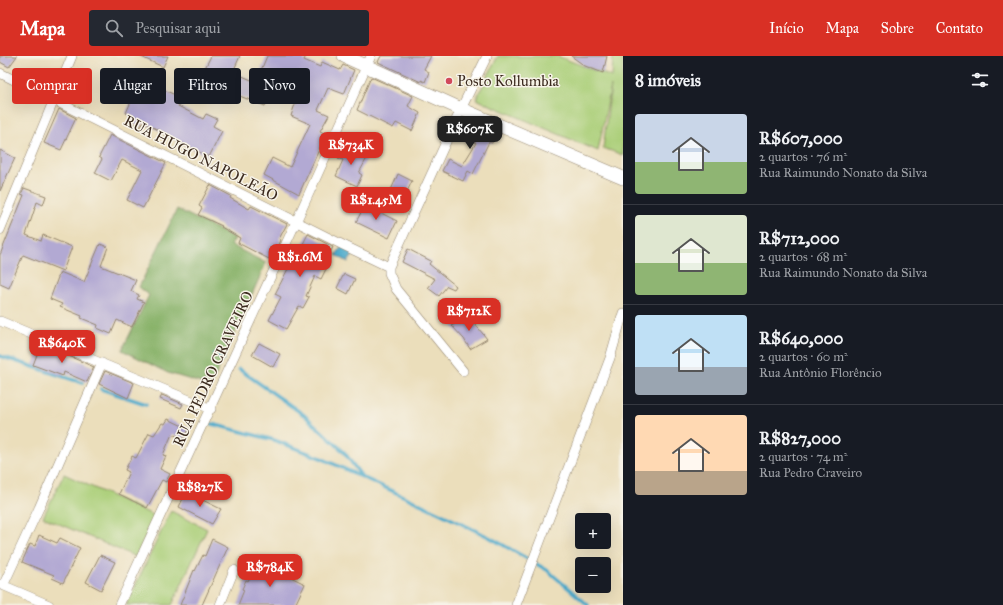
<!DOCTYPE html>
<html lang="pt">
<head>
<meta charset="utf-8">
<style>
	body { margin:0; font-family:"IM FELL Great Primer",serif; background:#242831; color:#f1f3f6; height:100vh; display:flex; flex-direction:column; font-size:15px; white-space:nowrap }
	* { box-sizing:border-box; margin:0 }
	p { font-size:13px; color:#9ea1a6 }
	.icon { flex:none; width:22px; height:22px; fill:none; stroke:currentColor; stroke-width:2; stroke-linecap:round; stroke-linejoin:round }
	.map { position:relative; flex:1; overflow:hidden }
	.drawer { display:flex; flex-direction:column; background:#171b24; width:380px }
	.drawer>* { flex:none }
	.guide { position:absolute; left:12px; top:12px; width:380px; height:36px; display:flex; gap:8px }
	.buttons { position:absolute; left:575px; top:457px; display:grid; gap:8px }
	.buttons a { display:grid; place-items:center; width:36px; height:36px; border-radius:4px; background:#171b24; box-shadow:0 4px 16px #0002; font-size:20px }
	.price { position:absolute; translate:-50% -34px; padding:0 9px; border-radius:8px; background:#d93025; color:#fff; font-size:13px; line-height:26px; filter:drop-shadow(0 1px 2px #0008) }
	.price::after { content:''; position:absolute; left:50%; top:24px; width:12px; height:9px; margin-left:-6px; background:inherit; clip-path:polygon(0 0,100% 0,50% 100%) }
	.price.selected { background:#222; color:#fff }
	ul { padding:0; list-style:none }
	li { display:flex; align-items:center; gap:12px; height:100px; padding:0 12px }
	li+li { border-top:1px solid #363941 }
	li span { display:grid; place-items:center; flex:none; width:112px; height:80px; border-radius:4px; color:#555 }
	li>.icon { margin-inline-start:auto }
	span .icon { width:48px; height:48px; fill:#fffc; stroke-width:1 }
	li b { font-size:17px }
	h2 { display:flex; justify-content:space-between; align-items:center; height:48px; padding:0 12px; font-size:17px }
	.tag { padding:0 14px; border-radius:4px; background:#171b24; box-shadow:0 4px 16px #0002; font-size:14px; line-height:36px }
	.tag.selected { background:#d93025; color:#fff }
	header { display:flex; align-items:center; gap:24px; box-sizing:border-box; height:56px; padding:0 20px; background:#d93025; color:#fff }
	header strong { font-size:19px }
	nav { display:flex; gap:22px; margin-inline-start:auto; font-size:14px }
	.search { width:280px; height:36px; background:#242831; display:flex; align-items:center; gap:10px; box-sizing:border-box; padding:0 14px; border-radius:4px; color:#9ea1a6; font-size:15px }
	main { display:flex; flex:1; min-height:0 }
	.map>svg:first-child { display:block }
	.green { fill:#abcf79; stroke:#737c4c }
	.forest { fill:#88b269; stroke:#626e44 }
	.water { fill:#4daacb; stroke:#446a74 }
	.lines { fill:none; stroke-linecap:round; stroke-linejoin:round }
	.stream { stroke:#4daacb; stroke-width:3.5 }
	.building { fill:#b2a9d3 }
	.street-casing { stroke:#93846c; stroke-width:10 }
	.secondary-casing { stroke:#93846c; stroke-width:14 }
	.street { stroke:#fff; stroke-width:9 }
	.secondary { stroke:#fff; stroke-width:13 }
	.poi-dot { fill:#d1495b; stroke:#f7f3e8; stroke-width:1.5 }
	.labels { text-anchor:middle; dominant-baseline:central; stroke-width:3; stroke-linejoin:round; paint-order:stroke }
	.poi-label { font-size:15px; fill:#3b2a1e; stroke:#f7f3e8; text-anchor:start }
	.street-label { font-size:15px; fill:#3b2a1e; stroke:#f7f3e8 }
</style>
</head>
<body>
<header>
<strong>Mapa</strong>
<div class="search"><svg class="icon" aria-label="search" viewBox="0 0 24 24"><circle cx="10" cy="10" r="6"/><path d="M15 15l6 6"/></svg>Pesquisar aqui</div>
<nav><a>Início</a><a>Mapa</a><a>Sobre</a><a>Contato</a></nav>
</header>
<main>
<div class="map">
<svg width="623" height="549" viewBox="0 0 623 549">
	<rect width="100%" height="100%" fill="#f7f3e8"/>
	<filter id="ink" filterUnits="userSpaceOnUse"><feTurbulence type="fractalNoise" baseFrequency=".025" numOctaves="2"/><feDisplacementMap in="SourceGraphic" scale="8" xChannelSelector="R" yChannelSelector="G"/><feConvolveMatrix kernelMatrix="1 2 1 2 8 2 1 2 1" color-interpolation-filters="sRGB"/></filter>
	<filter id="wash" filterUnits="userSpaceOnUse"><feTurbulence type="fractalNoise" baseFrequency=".012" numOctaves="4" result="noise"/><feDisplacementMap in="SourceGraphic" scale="16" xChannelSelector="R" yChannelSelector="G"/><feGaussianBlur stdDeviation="0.9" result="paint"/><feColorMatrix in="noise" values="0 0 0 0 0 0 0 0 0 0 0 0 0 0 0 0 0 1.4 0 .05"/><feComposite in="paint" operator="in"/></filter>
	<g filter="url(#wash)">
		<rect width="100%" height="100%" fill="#ebdebb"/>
		<path class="green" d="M498,0h59l55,21 1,-21h10v99l-20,-7 8,-62 -13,65 -122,-52z
			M64,418l91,42 -19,41 -93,-40z
			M171,455l36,18 -35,76h-46z"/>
		<path class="forest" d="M177,153l58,29 -4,7 35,18 -55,123 -43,-13 -46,-23 27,-55 -10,-8z"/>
		<path class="water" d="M343,189l11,9 -6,8 -12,-7z"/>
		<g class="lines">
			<path class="stream" d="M215,298l8,5
				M0,300l83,27
				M239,313l65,46 40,37 18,25
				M101,333l45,15
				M212,368l62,16 47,18 110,51 58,28 58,33 41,35"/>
		</g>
		<g id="blocks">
			<path class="building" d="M0,0h17l-8,11 -9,-5z
				M139,0h29l-5,11z
				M211,0h29l-7,16 23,10 11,-26h39l-2,4 16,7 2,-5 18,8 3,-5 11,5 -10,24 -16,-6 -10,22 11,5 -9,16 6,3 -27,60 -35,-19 8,-17 18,9 20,-43 -19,-8 3,-9 10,-17 -9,-4 2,-4 -19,-9 -1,2 -8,-3 -7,22 8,4 -5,8 -38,-15 2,-5 -27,-12z
				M381,0h50l-7,13 5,3 -4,10 -4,-2v2l-43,-20z
				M571,0h36l-4,17 -18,-7z
				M371,21l42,19 -5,10 12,7 -8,18 -16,-8 -3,5 -36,-18z
				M137,32l20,10 5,-9 20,9 -4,8 25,13 3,-5 11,5 -4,7 9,5 -13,26 -44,-22 1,-1 -23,-12 -2,5 -9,-4 2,-6 -8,-4z
				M59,53l17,9 -15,32 -17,-7z
				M463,63l33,16 -4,8 -3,-1 -16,32 -5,-3 -5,10 -21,-10 6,-12 14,7 14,-23 -20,-9z
				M110,79l56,28 -23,45 -16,-8 15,-30 -20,-10 -11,21 -16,-8 7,-14 -3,-2z
				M343,91l24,11 -8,15 3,2 -5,11 -21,-10 7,-16 -5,-2z
				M0,94l15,8 -15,33z
				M398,118l14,7 -7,15 -14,-6z
				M210,129l21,11 -1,2 19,11 2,-3 36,18 -8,15 2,1 -6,14 -3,-1 -3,6 -31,-16 2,-5 -19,-11 1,-1 -24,-11 4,-7 -3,-2z
				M24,132l22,8 -3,9 -6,-3 -11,33 15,6 2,-6 29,12 -9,24 -40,-16 -14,33 -9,-4v-29l24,-60 -3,-1z
				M366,147l14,7 -1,2 18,9 -8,17 -33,-16z
				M308,178l25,13 -8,16 3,2 -7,14 -6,-3 -9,20 3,1 -6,11 -4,-2 -13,23 -17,-9 12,-23 -6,-3 16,-31 -6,-3 7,-15 8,5z
				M100,188l8,3 -7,19 35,14 -5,11 8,4 -2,4 7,3 -12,25 -15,-7 -6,14 -14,-6 1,-3 -17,-7 1,-2 -22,-9 2,-3 -12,-5 10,-27 24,10z
				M408,193l23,12 -2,3 27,22 -2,3 -7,-3 -8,10 -11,-8 7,-9 -33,-17z
				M344,218l11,5 -7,15 -11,-6z
				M467,258l20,25 -17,10 -6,-10 -12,-13z
				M259,287l21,11 -7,13 -21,-12z
				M41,288l53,23 -7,15 -23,-10 -1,4 -30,-11z
				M105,315l29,12 -6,15 -29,-14z
				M162,339l21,9 -2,4 -21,-9z
				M168,363l21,10 -5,10 -12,-5 -9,21 3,1 -6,13 10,5 -4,8 -4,-2 -15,28 -28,-14 10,-22 -4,-2 7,-14 4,2 13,-25 5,2 8,-12 3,1z
				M186,436l35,17 -9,15 -33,-17z
				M39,479l18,8 3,-5 20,10 -17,35 -11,-5 2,-3 -32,-13 8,-18 5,2z
				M212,483l16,8 -26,58h-22l14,-35 1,1 8,-16 2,1z
				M100,499l15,7 -14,28 -15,-8z
				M258,505l47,23 -10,21h-57l6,-15 -2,-1 4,-9 2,1z"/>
		</g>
	</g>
	<g filter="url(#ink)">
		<use href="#blocks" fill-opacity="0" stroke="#93846c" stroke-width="1"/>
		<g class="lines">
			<defs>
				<path id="street" d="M0,17l343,172 46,22
					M0,174l72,-174
					M0,265l211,88
					M463,315l-67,-82 -7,-16v-6l72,-158 26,-53
					M0,528l49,21
					M3,530l36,-78 63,-145
					M119,549l177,-383 75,-166
					M220,549l14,-35
					M516,549l94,-247 13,-45"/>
				<path id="secondary" d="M344,0l117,53 162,69"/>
			</defs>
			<use href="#street" class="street-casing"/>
			<use href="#secondary" class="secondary-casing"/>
			<use href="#street" class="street"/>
			<use href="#secondary" class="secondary"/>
		</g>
	</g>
	<circle class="poi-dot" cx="449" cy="25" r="4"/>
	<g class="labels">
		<g class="poi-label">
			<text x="457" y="25">Posto Kollumbia</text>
		</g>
		<g class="street-label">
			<text transform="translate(201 102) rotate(27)">RUA HUGO NAPOLEÃO</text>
			<text transform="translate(213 313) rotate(-65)">RUA PEDRO CRAVEIRO</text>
		</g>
	</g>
</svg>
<div class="buttons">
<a>+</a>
<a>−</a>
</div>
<b class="price selected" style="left:470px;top:94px">R$607K</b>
<b class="price" style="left:351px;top:110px">R$734K</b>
<b class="price" style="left:376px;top:165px">R$1.45M</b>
<b class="price" style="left:300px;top:222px">R$1.6M</b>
<b class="price" style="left:469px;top:276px">R$712K</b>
<b class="price" style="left:62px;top:308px">R$640K</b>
<b class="price" style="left:200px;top:452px">R$827K</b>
<b class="price" style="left:270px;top:532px">R$784K</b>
<div class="guide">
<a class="tag selected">Comprar</a>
<a class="tag">Alugar</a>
<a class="tag">Filtros</a>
<a class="tag">Novo</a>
</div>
</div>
<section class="drawer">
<h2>8 imóveis<svg class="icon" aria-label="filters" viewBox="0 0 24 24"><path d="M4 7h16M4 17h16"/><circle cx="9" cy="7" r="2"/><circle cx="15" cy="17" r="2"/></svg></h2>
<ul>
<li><span style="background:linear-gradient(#c9d6e8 60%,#8fb573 0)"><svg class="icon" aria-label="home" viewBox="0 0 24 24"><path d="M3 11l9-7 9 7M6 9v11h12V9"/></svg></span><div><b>R$607,000</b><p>2 quartos · 76 m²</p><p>Rua Raimundo Nonato da Silva</p></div></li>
<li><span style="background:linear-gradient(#dfe7d0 60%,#8fb573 0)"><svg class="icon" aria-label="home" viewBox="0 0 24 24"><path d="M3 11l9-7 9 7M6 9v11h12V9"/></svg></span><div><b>R$712,000</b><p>2 quartos · 68 m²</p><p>Rua Raimundo Nonato da Silva</p></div></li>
<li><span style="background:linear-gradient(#bfe0f5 65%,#9aa5b1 0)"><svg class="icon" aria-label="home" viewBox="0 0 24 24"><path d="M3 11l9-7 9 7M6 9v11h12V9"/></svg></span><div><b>R$640,000</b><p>2 quartos · 60 m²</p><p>Rua Antônio Florêncio</p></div></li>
<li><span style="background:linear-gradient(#ffd9b3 70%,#b9a48a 0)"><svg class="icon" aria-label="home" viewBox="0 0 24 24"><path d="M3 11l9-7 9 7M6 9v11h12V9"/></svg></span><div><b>R$827,000</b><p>2 quartos · 74 m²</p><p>Rua Pedro Craveiro</p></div></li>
</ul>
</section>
</main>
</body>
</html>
